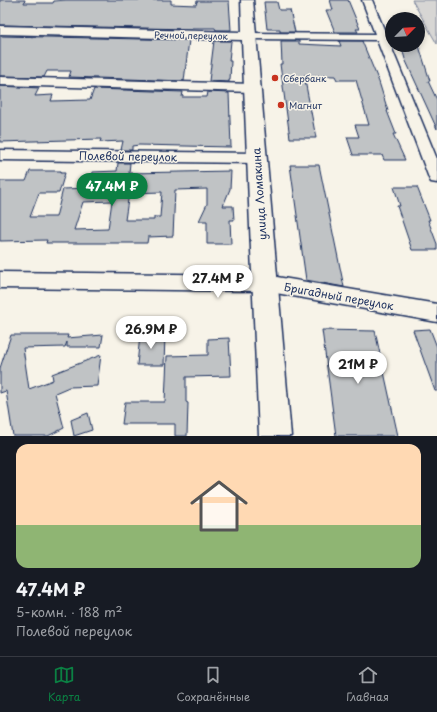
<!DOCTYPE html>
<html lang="ru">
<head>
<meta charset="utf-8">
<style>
	body { margin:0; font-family:"Playpen Sans",sans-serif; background:#242831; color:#f1f3f6; height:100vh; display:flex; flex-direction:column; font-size:15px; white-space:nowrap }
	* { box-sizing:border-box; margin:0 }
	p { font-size:13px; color:#9ea1a6 }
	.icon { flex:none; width:22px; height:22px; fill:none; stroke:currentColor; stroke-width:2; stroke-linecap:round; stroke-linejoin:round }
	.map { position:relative; height:436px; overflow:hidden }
	.drawer { display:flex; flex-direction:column; background:#171b24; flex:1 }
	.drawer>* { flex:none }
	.needle { width:26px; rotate:66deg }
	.tools { position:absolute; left:385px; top:12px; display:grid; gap:8px }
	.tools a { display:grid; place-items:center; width:40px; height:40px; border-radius:50%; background:#171b24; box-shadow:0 2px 6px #0003; font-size:20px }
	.price { position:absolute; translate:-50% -34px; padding:0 9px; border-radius:14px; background:#fff; color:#222; font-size:13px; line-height:26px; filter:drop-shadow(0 1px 2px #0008) }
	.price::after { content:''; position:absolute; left:50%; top:24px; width:12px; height:9px; margin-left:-6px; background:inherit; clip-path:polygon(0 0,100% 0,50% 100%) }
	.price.selected { background:#0b8043; color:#fff }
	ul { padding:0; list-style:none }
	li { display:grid; align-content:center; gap:8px; height:212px; padding:0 16px }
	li+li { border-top:1px solid #363941 }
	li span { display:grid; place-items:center; height:124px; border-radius:12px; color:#555 }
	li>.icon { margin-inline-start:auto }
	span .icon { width:72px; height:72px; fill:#fffc; stroke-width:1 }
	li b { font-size:17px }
	.menu { display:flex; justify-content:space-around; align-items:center; height:56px; border-top:1px solid #363941; background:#171b24; font-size:11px; color:#9ea1a6 }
	.menu a { display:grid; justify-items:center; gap:2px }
	.menu .selected { color:#0b8043 }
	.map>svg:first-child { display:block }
	.green { fill:#d7d6d4; stroke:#798299 }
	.building { fill:#c0c3c5; stroke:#1b2f5e; fill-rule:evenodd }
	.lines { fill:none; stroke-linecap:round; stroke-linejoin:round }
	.minor-casing { stroke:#1b2f5e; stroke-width:3 }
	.secondary-casing { stroke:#1b2f5e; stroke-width:3 }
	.minor { fill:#f7f3e8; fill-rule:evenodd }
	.secondary { fill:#f7f3e8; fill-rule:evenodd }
	.poi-dot { fill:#c8321e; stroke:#f7f3e8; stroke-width:1.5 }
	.labels { text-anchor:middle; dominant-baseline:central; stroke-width:3; stroke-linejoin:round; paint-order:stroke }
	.far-street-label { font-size:9px; fill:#1b2f5e; stroke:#f7f3e8 }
	.far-poi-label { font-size:9px; fill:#1b2f5e; stroke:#f7f3e8; text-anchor:start }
	.street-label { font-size:11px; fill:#1b2f5e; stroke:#f7f3e8 }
</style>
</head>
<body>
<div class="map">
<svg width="437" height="436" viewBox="0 0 437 436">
	<rect width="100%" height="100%" fill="#f7f3e8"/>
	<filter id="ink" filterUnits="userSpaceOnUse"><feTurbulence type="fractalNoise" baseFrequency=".025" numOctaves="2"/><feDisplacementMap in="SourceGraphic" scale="8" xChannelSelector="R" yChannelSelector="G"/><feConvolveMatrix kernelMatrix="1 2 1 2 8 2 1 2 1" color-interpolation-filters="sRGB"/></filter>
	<g filter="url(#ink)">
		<path class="green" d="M412,0h25v44z"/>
		<path class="building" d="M0,0h25l-1,3h29l1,-2 12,-1h105v4l25,1 1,-4h32l2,29h-15l-1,-2h-23v1l-192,-4z
			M330,0h18l12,29h-4l2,3h-23l-9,-22h7z
			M264,2h13l2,8h11l5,22h-15v-3h-13z
			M0,36l189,4 -5,41 -115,-4 2,-6h-24l-3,6 -44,-1z
			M214,41h17l-2,20h2l-1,19h-1v2l-20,-1z
			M281,41h18v3l42,2 -2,-5h23l17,41 9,29h-1l9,23h-3l12,26h-21l-2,-5h-29l-6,-18h12l-4,-12h14l-13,-45h-19l-2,-4 -31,-1 12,63h-26l-10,-74h2z
			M401,45l18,1 11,35h-2l9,19v29l-32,-70z
			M0,86l39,2 -4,8 18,-1 -2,6 39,-1 4,-11 89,3 -1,5h25l1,-5 21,1 2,54 -92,-2 -7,1v4h-11l2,-9 -23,1 1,-3 -101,3z
			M118,163h12l-1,10 102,-2 -1,18 -7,17h10l1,14h-4l1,24h-24v-23h-8l8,-17v-15l-32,1 -2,46 -25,1 -1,6h-101l1,-3 -47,1v-60h26l4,-10h31l-1,2h5l-6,20h-20l-9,24h26l7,-28 26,-1 4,-16 24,-1zM162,192l-2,25h-6v3h-29l4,-27zM112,201l-4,28 -34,1 9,-28z
			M290,165h29l25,122 -38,-7z
			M394,187h23l13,33h-2l9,24v6h-25l-15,-44h3z
			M430,329l7,18v44h-2l-22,-61z
			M322,330l53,1 23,105h-62z
			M11,335h57l-1,3 36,-3 -2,12h-34v-5l-2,5 -42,1 6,41 24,-9 -1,-6 49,-19 -4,31 -28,1 -14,6 9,35 -16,8h-35l-7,-45 -6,2v-25z
			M140,335h25l-1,30h-27z
			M229,338l2,38 -45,1v25l2,1 -1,33h-12v-12h-53l3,-22h40l2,-46 41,-1v-16z
			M88,413l4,17 -18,6 -3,-16z"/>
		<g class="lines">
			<defs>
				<path id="minor" d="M362,0h10l65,159v24l-6,-1 -2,-4 -52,-138 -128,-1 -5,-3 5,-3 126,1z
					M0,77l253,7 6,4 -6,4 -253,-7z
					M0,150l257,3 5,1 2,4 -2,4 -5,1 -257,-3z
					M0,272l265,3 172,29v18l-172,-31 -265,-3z"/>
				<path id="secondary" d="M241,0h12l38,436h-32l-17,-396 -242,-6v-8l242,6z"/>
			</defs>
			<use href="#minor" class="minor-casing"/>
			<use href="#secondary" class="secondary-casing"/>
			<use href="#minor" class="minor"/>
			<use href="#secondary" class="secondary"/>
		</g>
	</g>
	<g class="poi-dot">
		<circle cx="275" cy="78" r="4"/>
		<circle cx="281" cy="105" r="4"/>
	</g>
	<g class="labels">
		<g class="far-street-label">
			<text transform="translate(191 35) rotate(1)">Речной переулок</text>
		</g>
		<g class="far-poi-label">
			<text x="283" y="78">Сбербанк</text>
			<text x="289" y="105">Магнит</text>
		</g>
		<g class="street-label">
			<text transform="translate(128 156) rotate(1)">Полевой переулок</text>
			<text transform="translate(259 194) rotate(-94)">улица Ломакина</text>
			<text transform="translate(339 296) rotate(10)">Бригадный переулок</text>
		</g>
	</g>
</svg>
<div class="tools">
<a><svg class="needle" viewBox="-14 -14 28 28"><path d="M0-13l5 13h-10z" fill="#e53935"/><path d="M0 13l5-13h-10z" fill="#9ea1a6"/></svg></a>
</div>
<b class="price selected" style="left:112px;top:207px">47.4M ₽</b>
<b class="price" style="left:218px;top:299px">27.4M ₽</b>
<b class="price" style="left:151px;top:350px">26.9M ₽</b>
<b class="price" style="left:358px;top:385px">21M ₽</b>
</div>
<section class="drawer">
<ul>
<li><span style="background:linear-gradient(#ffd9b3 65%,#8fb573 0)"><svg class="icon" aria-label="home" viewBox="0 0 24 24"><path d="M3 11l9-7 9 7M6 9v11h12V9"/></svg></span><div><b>47.4M ₽</b><p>5-комн. · 188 m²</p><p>Полевой переулок</p></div></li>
</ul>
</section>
<nav class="menu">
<a class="selected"><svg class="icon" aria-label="map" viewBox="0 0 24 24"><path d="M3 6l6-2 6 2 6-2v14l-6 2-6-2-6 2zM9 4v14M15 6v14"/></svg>Карта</a>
<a><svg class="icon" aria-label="saved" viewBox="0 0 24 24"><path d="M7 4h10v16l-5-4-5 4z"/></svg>Сохранённые</a>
<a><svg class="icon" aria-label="home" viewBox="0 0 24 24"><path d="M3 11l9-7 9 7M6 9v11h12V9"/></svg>Главная</a>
</nav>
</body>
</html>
